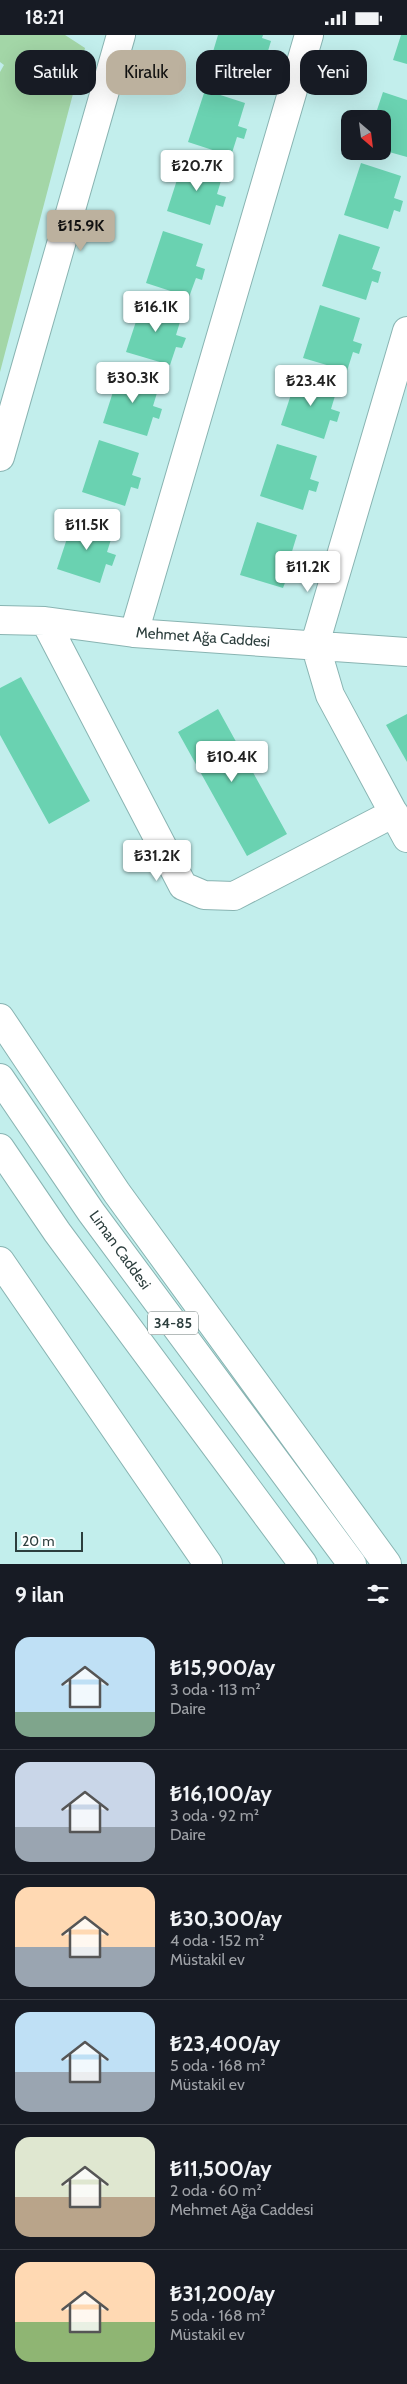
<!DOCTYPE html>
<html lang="tr">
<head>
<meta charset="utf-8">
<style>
	body { margin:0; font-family:Cabin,sans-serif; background:#20242c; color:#f1f3f6; height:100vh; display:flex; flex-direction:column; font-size:19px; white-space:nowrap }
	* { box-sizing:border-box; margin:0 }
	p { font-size:16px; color:#9ea1a6 }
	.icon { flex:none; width:28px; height:28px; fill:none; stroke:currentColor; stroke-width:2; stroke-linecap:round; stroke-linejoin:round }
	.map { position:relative; height:1529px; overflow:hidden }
	.side { display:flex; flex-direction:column; background:#171b24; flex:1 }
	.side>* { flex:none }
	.guide { position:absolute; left:15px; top:15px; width:378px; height:45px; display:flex; gap:10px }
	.needle { width:32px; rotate:152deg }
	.tools { position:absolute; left:341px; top:75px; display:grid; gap:10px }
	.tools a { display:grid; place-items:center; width:50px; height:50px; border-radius:10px; background:#171b24; box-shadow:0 5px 20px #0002; font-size:25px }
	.scale { position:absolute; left:15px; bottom:12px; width:68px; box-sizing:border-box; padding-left:5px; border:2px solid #2c3e3d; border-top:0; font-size:14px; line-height:18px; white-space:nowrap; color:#2c3e3d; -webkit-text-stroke:4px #fff; paint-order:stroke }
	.price { position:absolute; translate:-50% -42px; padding:0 11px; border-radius:5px; background:#fff; color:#222; font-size:16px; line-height:32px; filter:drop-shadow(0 1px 2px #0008) }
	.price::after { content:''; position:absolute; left:50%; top:30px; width:15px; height:11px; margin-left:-8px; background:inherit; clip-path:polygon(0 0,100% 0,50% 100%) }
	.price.on { background:#bcb19e; color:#111 }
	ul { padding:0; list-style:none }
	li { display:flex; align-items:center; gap:15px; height:125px; padding:0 15px }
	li+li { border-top:1px solid #363941 }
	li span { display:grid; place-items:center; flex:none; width:140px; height:100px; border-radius:15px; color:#555 }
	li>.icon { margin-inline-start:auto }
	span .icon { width:60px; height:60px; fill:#fffc; stroke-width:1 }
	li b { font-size:21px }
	h2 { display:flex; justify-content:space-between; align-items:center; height:60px; padding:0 15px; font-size:21px }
	.pill { padding:0 18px; border-radius:15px; background:#171b24; box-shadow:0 5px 20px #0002; font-size:18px; line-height:45px }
	.pill.on { background:#bcb19e; color:#111 }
	.status { display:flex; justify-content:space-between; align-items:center; height:35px; padding:0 25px; background:#171b24; direction:ltr }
	.status svg { height:14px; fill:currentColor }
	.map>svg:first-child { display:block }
	.green { fill:#a3d6a7 }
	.building { fill:#6ad2b1 }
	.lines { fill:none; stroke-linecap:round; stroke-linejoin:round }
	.minor-casing { stroke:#89b4b2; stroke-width:30 }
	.highway-casing { stroke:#89b4b2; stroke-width:30 }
	.minor { stroke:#fff; stroke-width:28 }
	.highway { stroke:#fff; stroke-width:28 }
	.labels { text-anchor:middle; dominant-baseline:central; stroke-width:4; stroke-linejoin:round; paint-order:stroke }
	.shield { fill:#fff; stroke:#6b7877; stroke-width:1 }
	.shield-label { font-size:14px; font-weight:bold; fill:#2c3e3d }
	.street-label { font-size:15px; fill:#2c3e3d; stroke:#fff }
</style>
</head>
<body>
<div class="status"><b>18:21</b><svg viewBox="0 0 49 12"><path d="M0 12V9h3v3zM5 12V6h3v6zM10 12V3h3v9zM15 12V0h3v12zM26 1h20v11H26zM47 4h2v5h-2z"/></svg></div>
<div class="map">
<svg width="407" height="1529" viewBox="0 0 407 1529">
	<rect width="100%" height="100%" fill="#c2eeec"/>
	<path class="green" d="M0,0h65l20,13 -85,324v-300l4,-7 -4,-3z"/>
	<path class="building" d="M218,0h45l-1,3 9,3 -3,10 -6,-1 -7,19 -43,-14z
		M401,0h6v29l-14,-4z
		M205,55l40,13 -7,23 9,3 -3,10 -7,-2 -6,19 -43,-14z
		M383,57l24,8v57l-25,-7v-31h-8z
		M184,123l40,13 -7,23 9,3 -3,10 -7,-2 -6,20 -43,-14z
		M361,128l40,13 -7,22 9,3 -3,11 -6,-2 -6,19 -44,-14z
		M163,196l40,13 -7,22 9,3 -3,11 -6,-2 -7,19 -43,-14z
		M339,199l41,13 -8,22 9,3 -3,11 -6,-2 -6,19 -44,-14z
		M143,265l40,12 -7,23 10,3 -4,10 -6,-1 -6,18 -44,-13z
		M320,270l40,13 -7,23 9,3 -3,10 -6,-2 -6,19 -44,-13z
		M120,335l40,13 -7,23 9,3 -3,10 -6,-2 -6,19 -44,-13z
		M298,338l40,13 -7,23 9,3 -3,10 -7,-2 -6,19 -43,-14z
		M99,405l40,13 -7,22 9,3 -3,11 -7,-2 -6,19 -43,-14z
		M277,409l40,12 -7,23 9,3 -3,10 -7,-2 -6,20 -43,-14z
		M74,482l40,13 -7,22 9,3 -4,11 -6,-2 -6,19 -43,-14z
		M257,487l40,13 -7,23 9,2 -3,11 -6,-2 -7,19 -43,-13z
		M21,642l69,124 -41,23 -49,-89v-47z
		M218,674l69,125 -40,22 -69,-124z
		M407,679v48l-21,-37z"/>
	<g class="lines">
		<defs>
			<path id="minor" d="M407,296l-92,313 15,51 77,143
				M0,422l121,-422
				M0,585l45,1 89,12 273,19
				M45,586l138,265 21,9 30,1 160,-83
				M134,598l175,-598
				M0,1226l208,303"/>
			<path id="highway" d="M0,983l117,175 270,371
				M0,1043l91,134 261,352
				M0,1113l57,84 246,332"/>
		</defs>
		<use href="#minor" class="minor-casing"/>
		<use href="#highway" class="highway-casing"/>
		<use href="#minor" class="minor"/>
		<use href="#highway" class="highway"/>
	</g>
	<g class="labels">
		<rect class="shield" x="148" y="1276.5" width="50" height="23" rx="4"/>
		<g class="shield-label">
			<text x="173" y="1288">34-85</text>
		</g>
		<g class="street-label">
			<text transform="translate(203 602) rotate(4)">Mehmet Ağa Caddesi</text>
			<text transform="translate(120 1215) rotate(54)">Liman Caddesi</text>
		</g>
	</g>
</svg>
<div class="tools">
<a><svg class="needle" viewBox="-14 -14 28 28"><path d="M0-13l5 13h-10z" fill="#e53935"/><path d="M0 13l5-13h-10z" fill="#9ea1a6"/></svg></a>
</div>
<div class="scale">20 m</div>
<b class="price" style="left:197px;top:157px">₺20.7K</b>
<b class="price on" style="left:81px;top:217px">₺15.9K</b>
<b class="price" style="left:156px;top:298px">₺16.1K</b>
<b class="price" style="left:133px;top:369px">₺30.3K</b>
<b class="price" style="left:311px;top:372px">₺23.4K</b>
<b class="price" style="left:87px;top:516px">₺11.5K</b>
<b class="price" style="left:308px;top:558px">₺11.2K</b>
<b class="price" style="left:232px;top:748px">₺10.4K</b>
<b class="price" style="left:157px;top:847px">₺31.2K</b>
<div class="guide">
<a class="pill">Satılık</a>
<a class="pill on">Kiralık</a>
<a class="pill">Filtreler</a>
<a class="pill">Yeni</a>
</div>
</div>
<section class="side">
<h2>9 ilan<svg class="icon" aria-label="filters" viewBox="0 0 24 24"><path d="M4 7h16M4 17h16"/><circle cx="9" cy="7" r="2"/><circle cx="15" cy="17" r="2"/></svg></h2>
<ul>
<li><span style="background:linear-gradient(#bfe0f5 75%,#7fa58c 0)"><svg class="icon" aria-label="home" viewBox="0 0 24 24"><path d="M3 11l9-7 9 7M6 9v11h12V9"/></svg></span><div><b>₺15,900/ay</b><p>3 oda · 113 m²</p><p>Daire</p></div></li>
<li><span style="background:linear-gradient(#c9d6e8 65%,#9aa5b1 0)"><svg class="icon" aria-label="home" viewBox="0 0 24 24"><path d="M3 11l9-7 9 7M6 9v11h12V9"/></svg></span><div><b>₺16,100/ay</b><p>3 oda · 92 m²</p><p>Daire</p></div></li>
<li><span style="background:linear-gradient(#ffd9b3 60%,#9aa5b1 0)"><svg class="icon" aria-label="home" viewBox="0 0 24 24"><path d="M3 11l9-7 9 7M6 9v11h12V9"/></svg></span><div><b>₺30,300/ay</b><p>4 oda · 152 m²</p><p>Müstakil ev</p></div></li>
<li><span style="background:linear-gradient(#bfe0f5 60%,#9aa5b1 0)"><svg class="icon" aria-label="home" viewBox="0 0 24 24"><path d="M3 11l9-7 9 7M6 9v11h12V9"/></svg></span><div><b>₺23,400/ay</b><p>5 oda · 168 m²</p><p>Müstakil ev</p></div></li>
<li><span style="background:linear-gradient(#dfe7d0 60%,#b9a48a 0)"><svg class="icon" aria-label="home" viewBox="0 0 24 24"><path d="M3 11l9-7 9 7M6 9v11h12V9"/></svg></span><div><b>₺11,500/ay</b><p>2 oda · 60 m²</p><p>Mehmet Ağa Caddesi</p></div></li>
<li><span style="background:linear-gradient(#ffd9b3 60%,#8fb573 0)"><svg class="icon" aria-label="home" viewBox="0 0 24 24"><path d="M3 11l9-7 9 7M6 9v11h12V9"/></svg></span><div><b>₺31,200/ay</b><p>5 oda · 168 m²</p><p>Müstakil ev</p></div></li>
</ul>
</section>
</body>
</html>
